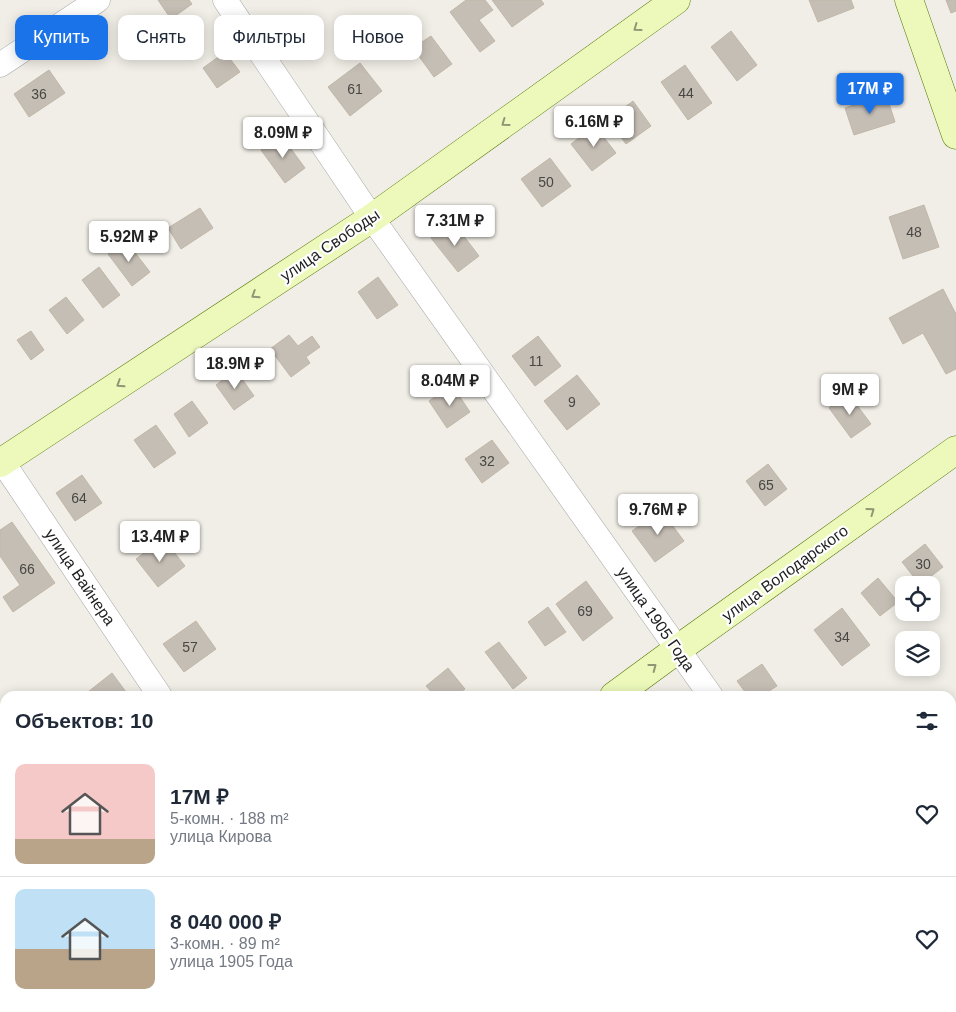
<!DOCTYPE html>
<html lang="ru">
<head>
<meta charset="utf-8">
<style>
	body { margin:0; font-family:Arial,sans-serif; background:#f6f6f7; color:#1f2937; height:100vh; display:flex; flex-direction:column; font-size:19px; white-space:nowrap }
	* { box-sizing:border-box; margin:0 }
	p { font-size:16px; color:#747a83 }
	.icon { flex:none; width:28px; height:28px; fill:none; stroke:currentColor; stroke-width:2; stroke-linecap:round; stroke-linejoin:round }
	.map { position:relative; flex:1; overflow:hidden }
	.panel { position:absolute; left:0px; top:691px; width:956px; height:321px; display:flex; flex-direction:column; background:#fff; border-radius:15px 15px 0 0; box-shadow:0 2px 12px #0003 }
	.panel>* { flex:none }
	.guide { position:absolute; left:15px; top:15px; width:500px; height:45px; display:flex; gap:10px }
	.tools { position:absolute; left:895px; top:576px; display:grid; gap:10px }
	.tools a { display:grid; place-items:center; width:45px; height:45px; border-radius:10px; background:#fff; box-shadow:0 2px 12px #0003; font-size:25px }
	.price { position:absolute; translate:-50% -42px; padding:0 11px; border-radius:5px; background:#fff; color:#222; font-size:16px; line-height:32px; filter:drop-shadow(0 1px 2px #0008) }
	.price::after { content:''; position:absolute; left:50%; top:30px; width:15px; height:11px; margin-left:-8px; background:inherit; clip-path:polygon(0 0,100% 0,50% 100%) }
	.price.on { background:#1a73e8; color:#fff }
	ul { padding:0; list-style:none }
	li { display:flex; align-items:center; gap:15px; height:125px; padding:0 15px }
	li+li { border-top:1px solid #e0e1e3 }
	li span { display:grid; place-items:center; flex:none; width:140px; height:100px; border-radius:10px; color:#555 }
	li>.icon { margin-inline-start:auto }
	span .icon { width:60px; height:60px; fill:#fffc; stroke-width:1 }
	li b { font-size:21px }
	h2 { display:flex; justify-content:space-between; align-items:center; height:60px; padding:0 15px; font-size:21px }
	.tag { padding:0 18px; border-radius:10px; background:#fff; box-shadow:0 2px 12px #0003; font-size:18px; line-height:45px }
	.tag.on { background:#1a73e8; color:#fff }
	.map>svg:first-child { display:block }
	.lines { fill:none; stroke-linecap:round; stroke-linejoin:round }
	.river { stroke:#a7c8dd; stroke-width:39 }
	.building { fill:#c5beb5; stroke:#c2b7a8 }
	.street-casing { stroke:#a6a6a6; stroke-width:25 }
	.secondary-casing { stroke:#597706; stroke-width:29 }
	.street { stroke:#fff; stroke-width:24 }
	.secondary { stroke:#ecf9bb; stroke-width:28 }
	.oneway { stroke:#909775 }
	.labels { text-anchor:middle; dominant-baseline:central; stroke-width:4.5; stroke-linejoin:round; paint-order:stroke }
	.number-label { font-size:14px; fill:#484744 }
	.street-label { font-size:16px; fill:#1f1f1f; stroke:#fff }
</style>
</head>
<body>
<div class="map">
<svg width="956" height="1012" viewBox="0 0 956 1012">
	<rect width="100%" height="100%" fill="#f0eee6"/>
	<g class="lines">
		<path class="river" d="M951,924l5,-4
			M802,1012l8,-4"/>
	</g>
	<path class="building" d="M158,0h31l3,4 -21,15z
		M466,0h19l8,10 -14,10 16,21 -15,11 -30,-40z
		M492,0h49l3,4 -32,23z
		M809,0h42l3,8 -36,14z
		M946,0h10v11l-5,2z
		M731,31l26,34 -20,16 -26,-34z
		M431,36l21,28 -18,13 -21,-29z
		M225,52l15,20 -23,16 -14,-20z
		M360,63l22,28 -32,25 -22,-29z
		M685,65l27,38 -24,17 -27,-38z
		M49,70l16,23 -36,24 -15,-23z
		M886,94l9,28 -41,13 -9,-27z
		M633,101l18,25 -25,18 -18,-24z
		M595,126l21,27 -24,18 -21,-27z
		M281,135l24,33 -20,15 -24,-33z
		M550,158l21,28 -29,21 -21,-28z
		M924,205l15,42 -36,12 -14,-42z
		M200,208l13,20 -32,21 -13,-21z
		M453,222l26,34 -21,16 -27,-34z
		M126,241l24,31 -18,14 -24,-32z
		M99,267l21,28 -17,13 -21,-28z
		M378,277l20,28 -21,14 -19,-27z
		M943,289l13,25v55l-10,5 -23,-41 -20,11 -14,-26z
		M66,297l18,23 -17,14 -18,-24z
		M31,331l13,19 -13,10 -14,-20z
		M289,335l9,11 14,-10 8,11 -14,10 4,6 -19,14 -21,-28z
		M538,336l23,30 -26,20 -23,-30z
		M236,370l18,26 -20,14 -18,-25z
		M577,375l23,29 -33,26 -23,-29z
		M452,385l18,27 -23,16 -18,-27z
		M848,393l23,31 -20,14 -22,-30z
		M192,401l16,22 -19,14 -15,-23z
		M156,425l20,28 -22,15 -20,-28z
		M492,440l17,23 -27,20 -17,-24z
		M768,464l19,25 -22,17 -19,-25z
		M82,475l20,28 -27,18 -19,-28z
		M661,510l23,31 -29,21 -23,-31z
		M12,522l43,61 -42,29 -10,-15 17,-12 -20,-29v-26z
		M163,538l22,28 -27,21 -22,-28z
		M925,544l18,23 -23,18 -18,-23z
		M878,578l20,24 -18,14 -19,-23z
		M586,581l27,37 -30,23 -27,-37z
		M548,607l18,25 -21,14 -17,-24z
		M842,608l28,37 -28,21 -28,-36z
		M196,621l20,28 -32,23 -21,-28z
		M499,642l28,36 -14,11 -28,-37z
		M762,664l15,22 -16,10h-13l-11,-15z
		M448,668l17,21 -10,7h-20l-9,-10z
		M112,673l17,23h-38l-3,-4z
		M5,759v30l-5,3v-30z
		M956,966v34l-5,-6v-24z
		M22,1008h30l4,4h-31z
		M304,1008h43l4,4h-51z
		M701,1008h12l-6,4h-3z"/>
	<g class="lines">
		<defs>
			<path id="street" d="M225,0l147,218 339,478
				M0,65l98,-65
				M2,461l158,235
				M0,875l5,8
				M951,880l5,-3
				M90,1008l4,4
				M367,1008l3,4
				M923,1008l3,4
				M757,1012l6,-4"/>
			<path id="secondary" d="M909,0l47,135
				M0,463l372,-245 304,-218
				M614,696l64,-47 278,-199
				M195,1012l5,-4"/>
		</defs>
		<use href="#street" class="street-casing"/>
		<use href="#secondary" class="secondary-casing"/>
		<use href="#street" class="street"/>
		<use href="#secondary" class="secondary"/>
	</g>
	<defs><path id="oneway-chevron" d="M-2-3.5L2.5 0L-2 3.5" fill="none" stroke-width="1.6" stroke-linecap="round" stroke-linejoin="round" transform="scale(1.25)"/></defs>
	<g class="oneway">
		<use href="#oneway-chevron" transform="translate(637 28) rotate(144)"/>
		<use href="#oneway-chevron" transform="translate(505 123) rotate(144)"/>
		<use href="#oneway-chevron" transform="translate(255 295) rotate(147)"/>
		<use href="#oneway-chevron" transform="translate(120 384) rotate(147)"/>
		<use href="#oneway-chevron" transform="translate(871 511) rotate(-36)"/>
		<use href="#oneway-chevron" transform="translate(653 667) rotate(-37)"/>
	</g>
	<g class="labels">
		<g class="number-label">
			<text x="355" y="89">61</text>
			<text x="686" y="93">44</text>
			<text x="39" y="94">36</text>
			<text x="546" y="182">50</text>
			<text x="914" y="232">48</text>
			<text x="536" y="361">11</text>
			<text x="572" y="402">9</text>
			<text x="487" y="461">32</text>
			<text x="766" y="485">65</text>
			<text x="79" y="498">64</text>
			<text x="923" y="564">30</text>
			<text x="27" y="569">66</text>
			<text x="585" y="611">69</text>
			<text x="842" y="637">34</text>
			<text x="190" y="647">57</text>
		</g>
		<g class="street-label">
			<text transform="translate(330 245) rotate(-34)">улица Свободы</text>
			<text transform="translate(785 573) rotate(-36)">улица Володарского</text>
			<text transform="translate(80 577) rotate(56)">улица Вайнера</text>
			<text transform="translate(656 619) rotate(55)">улица 1905 Года</text>
		</g>
	</g>
</svg>
<div class="tools">
<a><svg class="icon" aria-label="locate" viewBox="0 0 24 24"><circle cx="12" cy="12" r="6"/><path d="M12 2v4M12 18v4M2 12h4M18 12h4"/></svg></a>
<a><svg class="icon" aria-label="layers" viewBox="0 0 24 24"><path d="M12 4l9 5-9 5-9-5zM3 14l9 5 9-5"/></svg></a>
</div>
<b class="price on" style="left:870px;top:115px">17M ₽</b>
<b class="price" style="left:594px;top:148px">6.16M ₽</b>
<b class="price" style="left:283px;top:159px">8.09M ₽</b>
<b class="price" style="left:455px;top:247px">7.31M ₽</b>
<b class="price" style="left:129px;top:263px">5.92M ₽</b>
<b class="price" style="left:235px;top:390px">18.9M ₽</b>
<b class="price" style="left:450px;top:407px">8.04M ₽</b>
<b class="price" style="left:850px;top:416px">9M ₽</b>
<b class="price" style="left:658px;top:536px">9.76M ₽</b>
<b class="price" style="left:160px;top:563px">13.4M ₽</b>
<div class="guide">
<a class="tag on">Купить</a>
<a class="tag">Снять</a>
<a class="tag">Фильтры</a>
<a class="tag">Новое</a>
</div>
<section class="panel">
<h2>Объектов: 10<svg class="icon" aria-label="filters" viewBox="0 0 24 24"><path d="M4 7h16M4 17h16"/><circle cx="9" cy="7" r="2"/><circle cx="15" cy="17" r="2"/></svg></h2>
<ul>
<li><span style="background:linear-gradient(#f6c9c9 75%,#b9a48a 0)"><svg class="icon" aria-label="home" viewBox="0 0 24 24"><path d="M3 11l9-7 9 7M6 9v11h12V9"/></svg></span><div><b>17M ₽</b><p>5-комн. · 188 m²</p><p>улица Кирова</p></div><svg class="icon" aria-label="heart" viewBox="0 0 24 24"><path d="M12 20l-8-8c-3-5 5-10 8-4 3-6 11-1 8 4z"/></svg></li>
<li><span style="background:linear-gradient(#bfe0f5 60%,#b9a48a 0)"><svg class="icon" aria-label="home" viewBox="0 0 24 24"><path d="M3 11l9-7 9 7M6 9v11h12V9"/></svg></span><div><b>8 040 000 ₽</b><p>3-комн. · 89 m²</p><p>улица 1905 Года</p></div><svg class="icon" aria-label="heart" viewBox="0 0 24 24"><path d="M12 20l-8-8c-3-5 5-10 8-4 3-6 11-1 8 4z"/></svg></li>
</ul>
</section>
</div>
</body>
</html>
